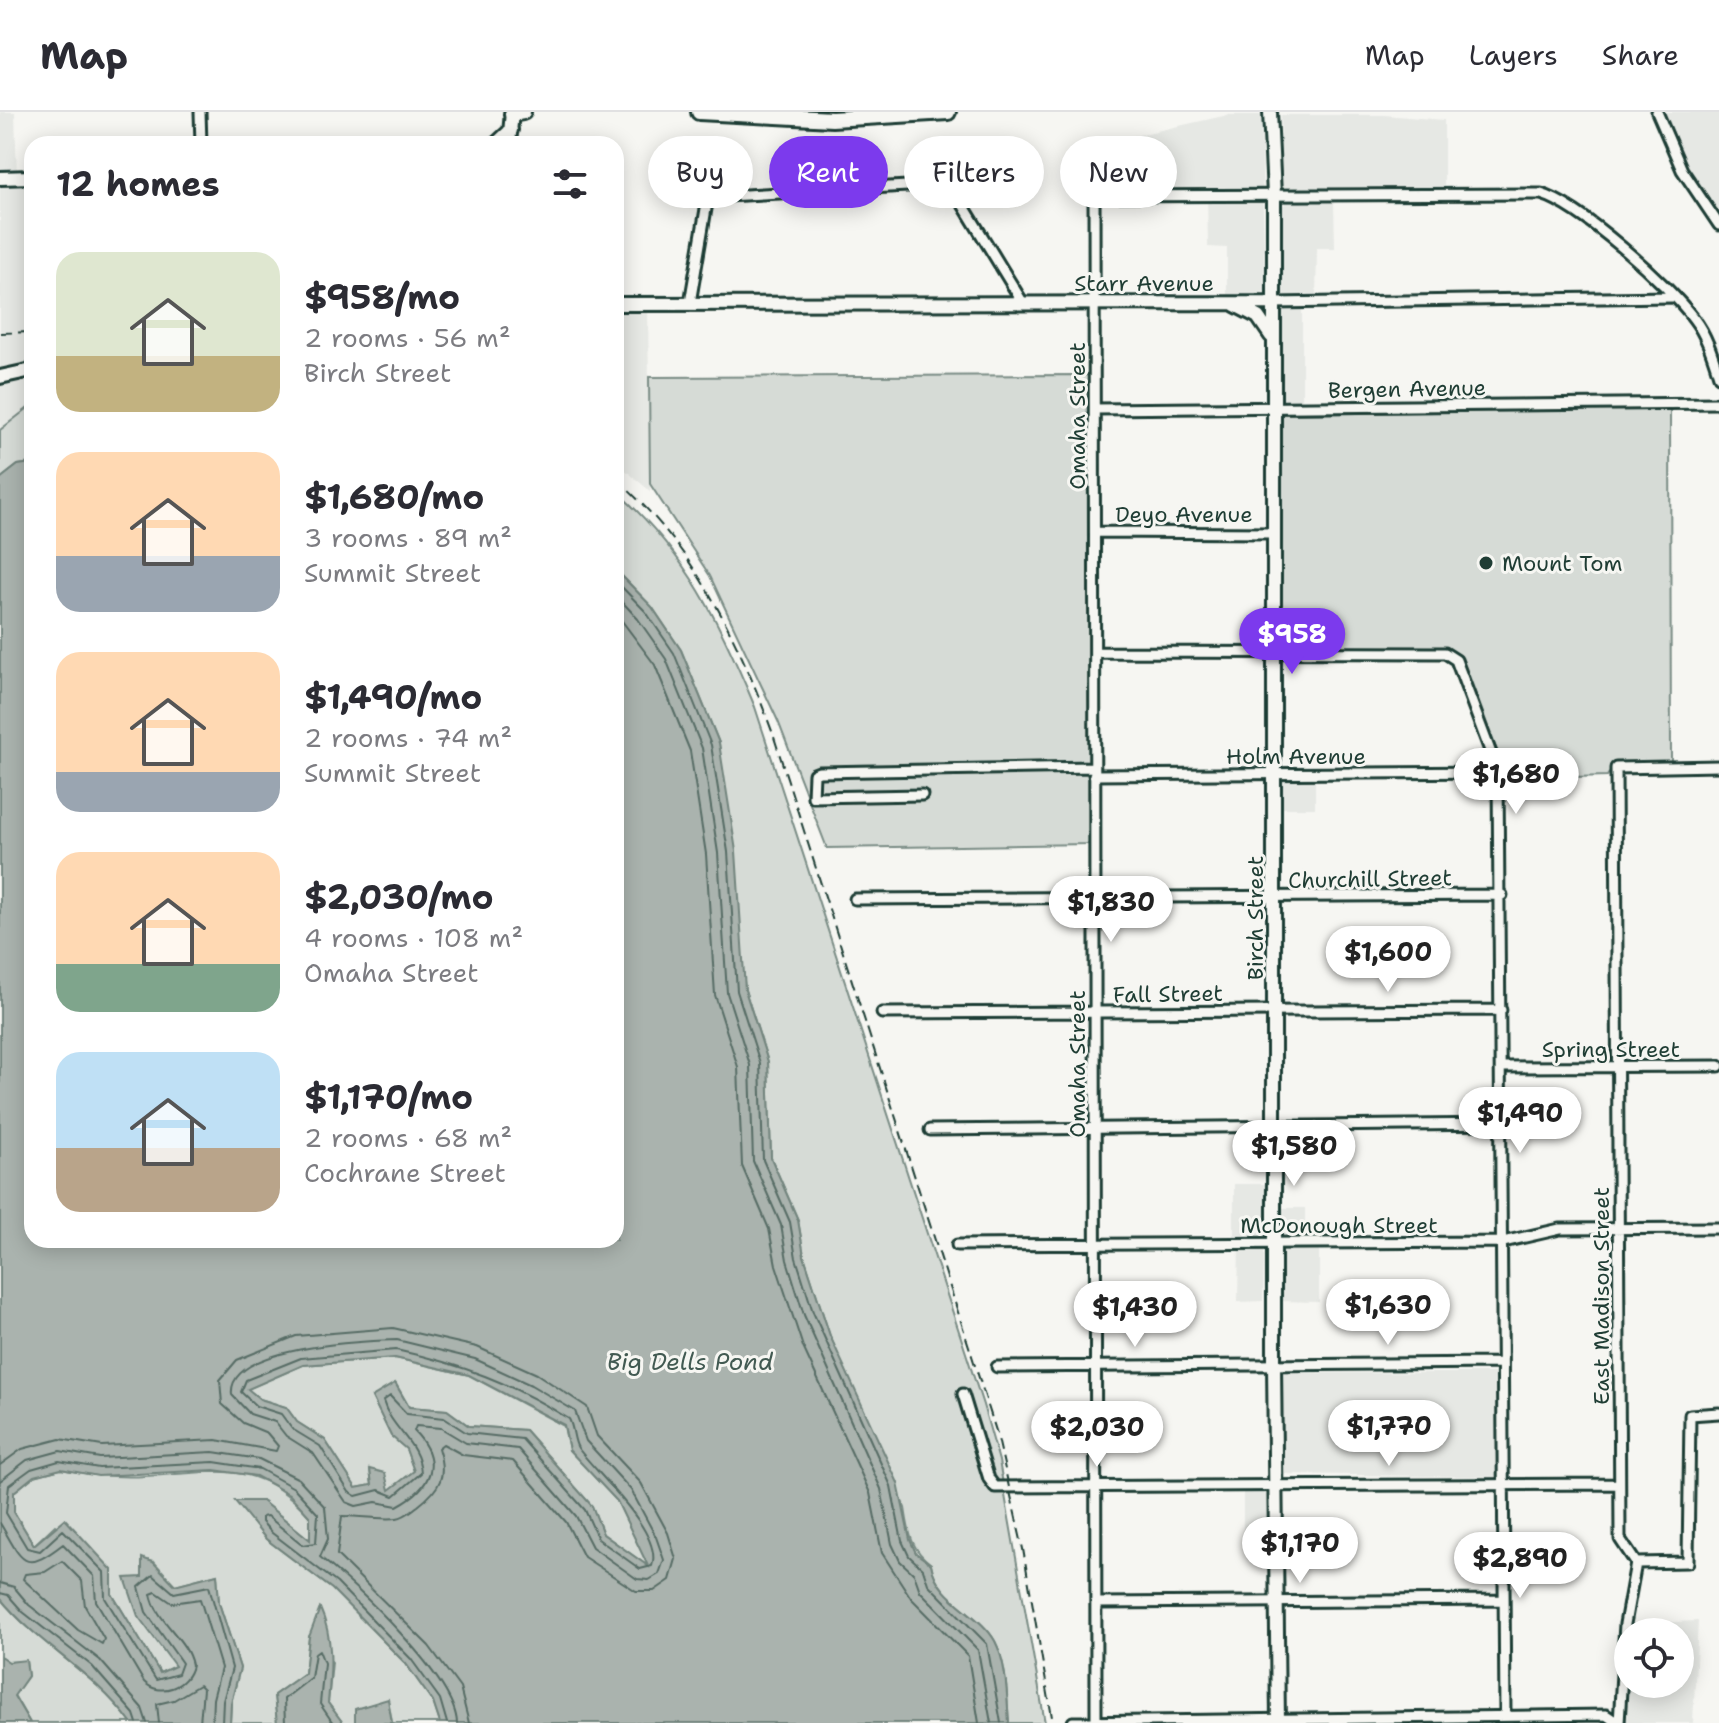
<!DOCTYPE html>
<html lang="en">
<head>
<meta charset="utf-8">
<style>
	body { margin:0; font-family:"Shantell Sans",sans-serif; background:#f7f7f7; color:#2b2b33; height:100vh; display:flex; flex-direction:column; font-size:30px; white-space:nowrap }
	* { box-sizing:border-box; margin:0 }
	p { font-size:26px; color:#7c7c81 }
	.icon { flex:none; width:44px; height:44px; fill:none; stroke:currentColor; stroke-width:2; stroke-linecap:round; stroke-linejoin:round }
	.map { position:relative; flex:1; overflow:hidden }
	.panel { position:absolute; left:24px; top:24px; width:600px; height:1112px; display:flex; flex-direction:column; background:#fff; border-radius:24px; box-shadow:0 4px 20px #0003 }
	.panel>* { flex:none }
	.hud { position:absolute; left:648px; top:24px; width:760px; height:72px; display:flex; gap:16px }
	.fabs { position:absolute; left:1614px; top:1506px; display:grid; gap:16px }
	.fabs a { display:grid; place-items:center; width:80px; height:80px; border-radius:50%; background:#fff; box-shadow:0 4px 20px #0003; font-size:40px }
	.price { position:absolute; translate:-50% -68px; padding:0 18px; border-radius:28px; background:#fff; color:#222; font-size:26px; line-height:52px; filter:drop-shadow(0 2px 4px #0008) }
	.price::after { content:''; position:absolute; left:50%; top:48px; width:24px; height:18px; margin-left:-12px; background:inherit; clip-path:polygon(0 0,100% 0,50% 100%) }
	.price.on { background:#7c3aed; color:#fff }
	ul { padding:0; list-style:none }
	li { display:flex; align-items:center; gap:24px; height:200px; padding:0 32px }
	li span { display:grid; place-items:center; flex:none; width:224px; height:160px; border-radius:24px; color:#555 }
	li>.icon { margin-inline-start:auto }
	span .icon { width:96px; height:96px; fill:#fffc; stroke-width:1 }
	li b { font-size:34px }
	h2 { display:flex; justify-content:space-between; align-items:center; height:96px; padding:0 32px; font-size:34px }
	.pill { padding:0 28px; border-radius:36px; background:#fff; box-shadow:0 4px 20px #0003; font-size:28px; line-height:72px }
	.pill.on { background:#7c3aed; color:#fff }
	header { display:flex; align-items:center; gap:48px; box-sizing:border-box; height:112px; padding:0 40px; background:#fff; border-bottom:2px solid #e1e1e2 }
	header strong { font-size:38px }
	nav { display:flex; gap:44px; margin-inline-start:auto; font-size:28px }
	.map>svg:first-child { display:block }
	.built { fill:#e6e8e4; fill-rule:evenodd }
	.green { fill:#d6dbd6; stroke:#7a8c85; stroke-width:2 }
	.water { fill:#aab3ae; stroke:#72847d; stroke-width:2; fill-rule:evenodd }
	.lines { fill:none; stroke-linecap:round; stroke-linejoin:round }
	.shore { stroke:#576c65; stroke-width:2 }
	.street-casing { stroke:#1f3d34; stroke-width:15 }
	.secondary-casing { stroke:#1f3d34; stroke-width:18 }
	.primary-casing { stroke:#1f3d34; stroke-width:20 }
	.street { stroke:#f6f6f2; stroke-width:9 }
	.secondary { stroke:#f6f6f2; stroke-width:12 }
	.primary { stroke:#f6f6f2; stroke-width:14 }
	.rail { stroke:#1f3d34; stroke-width:2; stroke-dasharray:12 6; stroke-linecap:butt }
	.poi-dot { fill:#1f3d34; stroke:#f6f6f2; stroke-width:3 }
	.labels { text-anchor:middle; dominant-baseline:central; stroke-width:6; stroke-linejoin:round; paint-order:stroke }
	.street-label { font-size:22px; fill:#1f3d34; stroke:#f6f6f2 }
	.poi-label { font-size:22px; fill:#1f3d34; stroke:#f6f6f2; text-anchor:start }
	.water-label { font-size:24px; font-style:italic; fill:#425a52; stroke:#f6f6f2 }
</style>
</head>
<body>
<header>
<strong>Map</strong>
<nav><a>Map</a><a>Layers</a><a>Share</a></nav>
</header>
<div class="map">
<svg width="1719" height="1611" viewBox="0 0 1719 1611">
	<rect width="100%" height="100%" fill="#f6f6f2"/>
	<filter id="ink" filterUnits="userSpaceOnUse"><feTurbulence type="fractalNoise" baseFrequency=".0125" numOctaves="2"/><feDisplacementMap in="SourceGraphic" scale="16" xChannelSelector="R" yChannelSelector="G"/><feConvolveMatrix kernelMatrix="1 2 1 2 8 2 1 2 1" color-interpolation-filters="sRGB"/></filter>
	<g filter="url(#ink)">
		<path class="built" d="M0,0h15l2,65h15v228l-32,25z
			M1657,0h62v113l-11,-14z
			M1228,3h33l4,176 -5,5h-33v-48l-19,-1 -1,-56h-53v-37l-61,11 2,-8 -9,-5 -1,-5z
			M1281,3h103l60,5v70l-158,1 -6,-5z
			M1287,89h47l1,47h-18l-1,51 -14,1v103h-18l-5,-6 2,-189z
			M648,191l2,188 -34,-29v-158z
			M1284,666h31v30h-36l1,-28z
			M1234,1072h32l-3,117 -25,1 1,-64h-5z
			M1279,1096h26v40h14v54l-40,-1z
			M1283,1261h213v104l-214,-3z
			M1261,1379l7,5v46h-25v-50z
			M1698,1509l-5,102h-74l6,-99zM1628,1520h52v52h-52z"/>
		<path class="green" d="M1088,263l2,469 -263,4 -49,-127 -68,-145 -60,-92 -1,-107z
			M32,293v58l-14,2 -18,14v-49z
			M1670,297l1,355 -57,2 -7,10 -104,3 -5,-26 -40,-95 -14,-9 -153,-2 -12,-4 1,-229z
			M616,379c72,64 103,130 139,216l228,698 16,56 46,262h-36c-2,-25 -2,-59 -14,-82 -16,-29 -58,-41 -64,-77 -21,-16 -22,-31 -26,-56l-75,-172 -26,-80 -6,-36 -27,-62 -3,-96 -23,-72 -26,-247 -38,-93 -29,-43 -36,-37z
			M395,1246l74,17 95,51 5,24 48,51 32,66 -46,-33 -11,-28 -67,-76 -56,-4 -22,-16 -38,-3 -13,-23 -24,13 19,39 15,13 8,22 -25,20 -19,-21 2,15 -16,3 -31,-48 -28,-18 -11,-15 -26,-8 -13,-10 56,-24z
			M61,1357c29,6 56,9 85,7 71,-3 111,-19 164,41v23l-48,-39h-26l30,38 66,50 74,75 27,38 7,21h-48l-4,-23 -32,9 -1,14h-12l-15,-20 4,-41 -23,-25 -4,36 -31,22 3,28h-47l1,-20 9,-35 -21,-65 -2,-29 -42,11 -21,-23 -12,-3v18l33,89 -15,7 -48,-79v-24l-57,-45 -21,20 -20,-33v-20l20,-16z
			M0,1486c39,48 93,73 131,125h-101l-16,-28 14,-19 -2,-15 -18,1 -8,-6z"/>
		<path class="water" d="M32,351v777h584v-670l36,37 29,43 38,93 17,108 9,139 23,72 3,96 27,62 6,36 26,80 68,147 12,57 6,13 15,11c6,36 48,48 64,77 12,23 12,57 14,82h-569l-7,-21 -27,-38 -74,-75 -66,-50 -31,-38h27l48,39v-23l-21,-23 -33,-18 -42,-6 -116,6 -37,-7 -27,7 -20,16v20l20,33 31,-26 47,51v24l48,79 15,-7 -37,-50 -13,-38 17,-1v-19l11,4 22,23 42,-11 2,29 21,65 -9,35 -1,20h-99c-38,-52 -92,-77 -131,-125v-1119l18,-14zM395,1246l74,17 95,50 5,25 48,51 31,65 -45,-32 -11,-28 -67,-76 -56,-4 -22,-16 -38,-3 -14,-24 -23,14 19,39 15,13 8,22 -25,19 -4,-17 -15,-4 2,16 -16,3 -31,-48 -28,-18 -11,-15 -26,-8 -12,-10 55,-24z
			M320,1496c14,31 11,62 8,95l15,20h-66l-3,-28 31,-22 4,-36z
			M0,1544l9,6 17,-2 2,16 -14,20 16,27h-30z
			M388,1587l4,24h-37v-14z"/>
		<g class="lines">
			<path class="shore" d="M616,469l30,31 28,41 37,92 17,107 9,139 23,72 3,97 27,62 6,36 17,54 78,174 11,55 7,15 14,13 5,15 59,60 14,79
				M616,483l22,24 28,40 36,89 16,105 9,140 23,72 3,96 28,64 6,35 17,55 77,174 11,55 8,17 14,13 6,17 58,59 13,73
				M616,501l39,52 35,86 16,103 9,141 23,72 4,99 27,63 7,36 27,82 67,146 12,60 29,45 57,58 11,67
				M397,1228l78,19 56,26 44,26 11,30 45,49 25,47 8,23 -5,14 -10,6 -12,-1 -45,-32 -16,-31 -58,-67 -52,-6 -25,-15 -25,-2 -2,5c30,31 17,57 -17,75l-21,-4 -20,4 -10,-4 -33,-49 -27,-17 -11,-14 -25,-8 -18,-19c-6,-49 132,-54 165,-55z
				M396,1238c65,14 116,33 173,69 5,9 4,21 9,29 17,24 86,85 74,118l-12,3 -42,-30 -13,-29 -63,-71 -55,-6 -23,-15 -37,-4 -17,-18 -7,5c8,28 37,42 38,72l-27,23 -15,-6 -23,6 -7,-4 -29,-46 -28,-17 -11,-15 -25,-8 -15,-14 5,-12 55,-22z
				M0,1353l22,-16 38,-10 42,7 114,-6 60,11 2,-5 -11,-13 -24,-10 -21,-19 -2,-24 17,-20 59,-24 97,-8 84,19 60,27 50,33 10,29 44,47 27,50 8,26 -6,21 -16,11h-18l-52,-34 -18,-35 -53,-61 -50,-6 -20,-11 -5,4c9,28 3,40 -20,58 -7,5 -13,11 -21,12 -11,2 -43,-2 -55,-2l-5,39 92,91 31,42 9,35
				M0,1369l27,-21 33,-9 40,7 113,-6 46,7 40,20 26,28 3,32 -8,18c36,29 135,121 137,166
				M0,1411c23,39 23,52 63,21l31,32 2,25 48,81c16,16 44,5 48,-17 -5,-27 -36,-43 -41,-71l5,-2 16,11 28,-4 21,69 -8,31 -1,24
				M62,1449l20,20 3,25 19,33 -2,5 -24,-14 -55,-51 2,-5 20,-2z
				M0,1471l14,4 15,18 71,55 42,48 5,15
				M0,1481l8,2 15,17 69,54 42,48 3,9
				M159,1611l-2,-19 17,-4 25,-15 4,4 -3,34
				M222,1611l1,-22 9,-33 -23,-82 -35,7 -21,-18 -14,12 7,25 36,51 -4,11 -22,6 -51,-82 -1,-26 -41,-42 -23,21 -13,-3 -21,-35 3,-28 22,-16 28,-8 40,7 115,-6 46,7 34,19 24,26 -2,29 -13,2 -36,-29 -5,1v5l10,11 65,50 74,76 29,40 7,24
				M285,1611l-1,-24 27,-21 4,-25 4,-3 5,13 -4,41 13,19"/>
			<defs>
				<path id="street" d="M200,0l1,32
					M1657,0l25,58 37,55
					M1094,57l2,1550
					M1094,84l447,-2c39,11 128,91 153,125 13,17 19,38 25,57
					M690,191l18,-106 236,-13 7,1 72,118
					M1273,191l399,-6
					M1095,297l624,-6
					M1095,420l178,1
					M1095,540l350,1 11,7 42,112 7,944
					M1094,663l404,-3
					M922,683l-109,2 1,-23 5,-2 275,-5
					M855,787l647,-4
					M882,901l619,-3
					M1503,955l216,-1
					M930,1018l573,-6
					M957,1133l546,-3 57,-13 159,-1
					M997,1255l505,-4
					M963,1282l26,85 6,8 623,-3
					M1636,1451l52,-1 2,-147 29,-2
					M1096,1491l407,-3
					M1073,1610l533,-7 12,8
					M1619,1611l6,-99 11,-61 -16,-24 -4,-771 103,-2"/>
				<path id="secondary" d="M1270,0l4,83v1170l4,358
					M496,32l15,-14
					M509,32l3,-32
					M0,66l32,-1
					M616,192l657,-1
					M1235,193l23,12 13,19
					M0,265l32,-7"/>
				<path id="primary" d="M699,0l133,7 116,-7
					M512,2l11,-2"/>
			</defs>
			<use href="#street" class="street-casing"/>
			<use href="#secondary" class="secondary-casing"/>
			<use href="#primary" class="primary-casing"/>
			<use href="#street" class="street"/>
			<use href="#secondary" class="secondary"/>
			<use href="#primary" class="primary"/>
			<path class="rail" d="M0,221l32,-1
				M616,367c78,68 122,159 157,255l224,700 26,115 30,174"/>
		</g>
	</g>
	<circle class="poi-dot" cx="1486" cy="451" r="8"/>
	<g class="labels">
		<g class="street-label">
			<text x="1144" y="171">Starr Avenue</text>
			<text transform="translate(1407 277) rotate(-1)">Bergen Avenue</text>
			<text transform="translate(1077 304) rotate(-90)">Omaha Street</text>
			<text x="1184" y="402">Deyo Avenue</text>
			<text x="1296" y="644">Holm Avenue</text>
			<text transform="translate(1370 767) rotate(-1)">Churchill Street</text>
			<text transform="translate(1255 806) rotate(-90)">Birch Street</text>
			<text transform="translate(1168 882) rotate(-1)">Fall Street</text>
			<text x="1611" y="937">Spring Street</text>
			<text transform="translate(1077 952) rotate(-90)">Omaha Street</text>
			<text x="1339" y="1113">McDonough Street</text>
			<text transform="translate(1601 1184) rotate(-90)">East Madison Street</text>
		</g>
		<g class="poi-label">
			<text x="1502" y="451">Mount Tom</text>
		</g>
		<g class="water-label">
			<text x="690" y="1250">Big Dells Pond</text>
		</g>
	</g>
</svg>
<div class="fabs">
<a><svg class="icon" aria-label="locate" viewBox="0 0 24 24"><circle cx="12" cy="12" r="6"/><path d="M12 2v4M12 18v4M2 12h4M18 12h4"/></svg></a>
</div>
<b class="price on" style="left:1292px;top:564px">$958</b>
<b class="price" style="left:1516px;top:704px">$1,680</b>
<b class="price" style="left:1111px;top:832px">$1,830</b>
<b class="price" style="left:1388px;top:882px">$1,600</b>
<b class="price" style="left:1520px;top:1043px">$1,490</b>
<b class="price" style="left:1294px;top:1076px">$1,580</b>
<b class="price" style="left:1388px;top:1235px">$1,630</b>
<b class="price" style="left:1135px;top:1237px">$1,430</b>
<b class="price" style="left:1389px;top:1356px">$1,770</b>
<b class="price" style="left:1097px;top:1357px">$2,030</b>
<b class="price" style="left:1300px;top:1473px">$1,170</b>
<b class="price" style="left:1520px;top:1488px">$2,890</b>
<div class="hud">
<a class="pill">Buy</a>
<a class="pill on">Rent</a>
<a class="pill">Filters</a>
<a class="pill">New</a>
</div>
<section class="panel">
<h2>12 homes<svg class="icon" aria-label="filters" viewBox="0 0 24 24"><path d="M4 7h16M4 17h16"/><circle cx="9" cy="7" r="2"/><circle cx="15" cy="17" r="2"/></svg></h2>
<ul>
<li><span style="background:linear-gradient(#dfe7d0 65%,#c2b280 0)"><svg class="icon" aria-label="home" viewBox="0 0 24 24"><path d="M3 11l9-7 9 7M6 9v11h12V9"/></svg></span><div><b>$958/mo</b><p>2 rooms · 56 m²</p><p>Birch Street</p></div></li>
<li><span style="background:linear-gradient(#ffd9b3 65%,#9aa5b1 0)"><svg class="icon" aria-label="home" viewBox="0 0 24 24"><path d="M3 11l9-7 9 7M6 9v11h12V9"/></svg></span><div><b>$1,680/mo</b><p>3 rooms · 89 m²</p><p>Summit Street</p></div></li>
<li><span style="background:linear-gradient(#ffd9b3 75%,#9aa5b1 0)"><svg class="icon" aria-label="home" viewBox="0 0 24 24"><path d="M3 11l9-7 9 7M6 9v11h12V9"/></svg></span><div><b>$1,490/mo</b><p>2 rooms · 74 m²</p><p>Summit Street</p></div></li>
<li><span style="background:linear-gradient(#ffd9b3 70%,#7fa58c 0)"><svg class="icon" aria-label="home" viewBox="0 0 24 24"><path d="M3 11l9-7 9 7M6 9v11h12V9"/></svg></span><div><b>$2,030/mo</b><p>4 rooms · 108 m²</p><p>Omaha Street</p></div></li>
<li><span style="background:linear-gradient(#bfe0f5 60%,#b9a48a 0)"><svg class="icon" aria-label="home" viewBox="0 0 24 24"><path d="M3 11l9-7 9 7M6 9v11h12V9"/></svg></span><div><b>$1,170/mo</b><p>2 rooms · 68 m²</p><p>Cochrane Street</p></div></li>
</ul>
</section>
</div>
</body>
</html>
